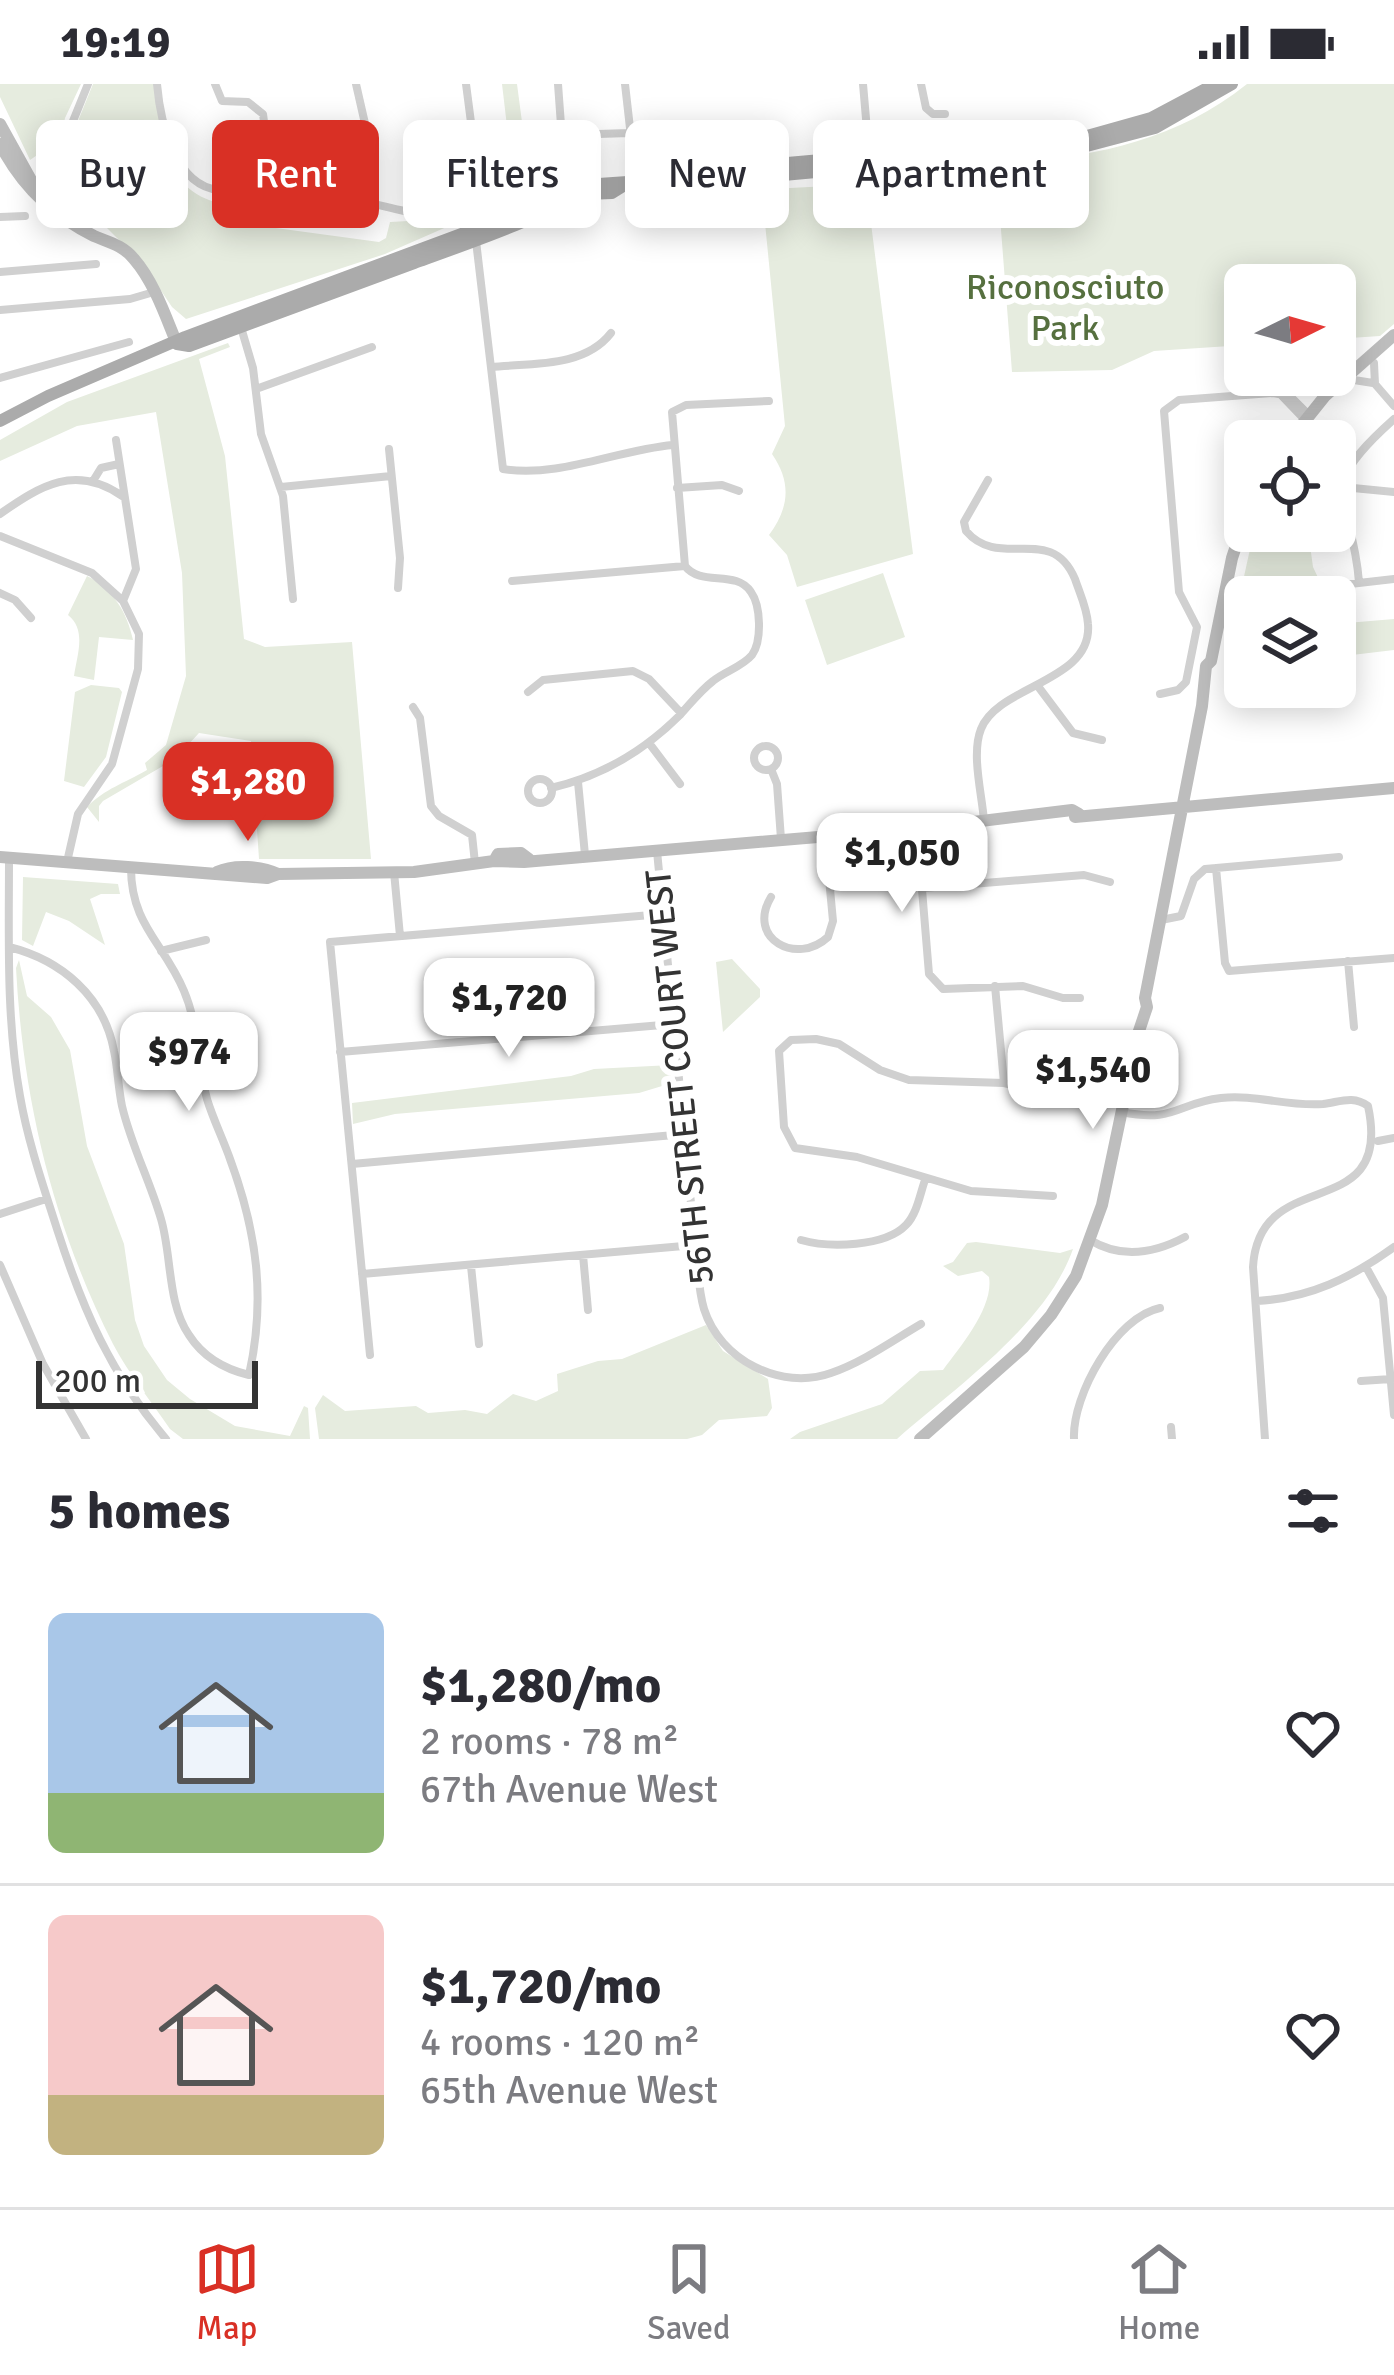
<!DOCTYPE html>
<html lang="en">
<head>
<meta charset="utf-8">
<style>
	body { margin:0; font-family:Signika,sans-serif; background:#f7f7f7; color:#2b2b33; height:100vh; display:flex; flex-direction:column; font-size:45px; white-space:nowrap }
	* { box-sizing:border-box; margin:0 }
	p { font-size:39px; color:#7c7c81 }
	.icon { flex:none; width:66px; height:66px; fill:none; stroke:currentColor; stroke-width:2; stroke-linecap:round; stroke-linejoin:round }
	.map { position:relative; height:1355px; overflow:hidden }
	.side { display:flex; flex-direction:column; background:#fff; flex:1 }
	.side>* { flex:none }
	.top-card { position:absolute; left:36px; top:36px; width:1323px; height:108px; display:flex; gap:24px }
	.needle { width:78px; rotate:85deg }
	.fabs { position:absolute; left:1224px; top:180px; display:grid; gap:24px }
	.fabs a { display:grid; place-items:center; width:132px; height:132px; border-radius:18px; background:#fff; box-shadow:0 6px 30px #0003; font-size:60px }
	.scale { position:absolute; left:36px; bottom:30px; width:222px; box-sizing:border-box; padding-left:12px; border:6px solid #333; border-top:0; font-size:33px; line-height:42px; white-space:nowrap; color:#333; -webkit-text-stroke:9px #fff; paint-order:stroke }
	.price { position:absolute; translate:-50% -102px; padding:0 27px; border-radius:24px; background:#fff; color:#222; font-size:39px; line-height:78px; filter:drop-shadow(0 3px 6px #0008) }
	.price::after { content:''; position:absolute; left:50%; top:72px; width:36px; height:27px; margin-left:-18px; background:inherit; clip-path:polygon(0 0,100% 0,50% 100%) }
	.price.current { background:#d93025; color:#fff }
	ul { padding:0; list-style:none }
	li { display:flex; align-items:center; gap:36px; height:300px; padding:0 48px }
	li+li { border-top:3px solid #e1e1e2 }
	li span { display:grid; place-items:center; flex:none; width:336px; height:240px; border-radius:18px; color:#555 }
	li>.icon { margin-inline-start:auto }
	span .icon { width:144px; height:144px; fill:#fffc; stroke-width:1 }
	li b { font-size:51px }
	h2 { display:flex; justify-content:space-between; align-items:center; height:144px; padding:0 48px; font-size:51px }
	.chip { padding:0 42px; border-radius:18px; background:#fff; box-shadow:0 6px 30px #0003; font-size:42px; line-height:108px }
	.chip.current { background:#d93025; color:#fff }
	.status { display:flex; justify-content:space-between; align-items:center; height:84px; padding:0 60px; background:#fff; direction:ltr }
	.status svg { height:33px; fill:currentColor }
	.dock { display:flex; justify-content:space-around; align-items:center; height:168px; border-top:3px solid #e1e1e2; background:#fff; font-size:33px; color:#7c7c81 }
	.dock a { display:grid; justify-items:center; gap:6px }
	.dock .current { color:#d93025 }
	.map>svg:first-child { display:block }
	.green { fill:#e6ecdf }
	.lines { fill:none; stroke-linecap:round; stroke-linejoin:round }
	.street { stroke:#d0d0d0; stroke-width:8 }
	.secondary { stroke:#bdbdbd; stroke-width:12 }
	.primary { stroke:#ababab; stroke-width:12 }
	.labels { text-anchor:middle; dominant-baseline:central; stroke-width:12; stroke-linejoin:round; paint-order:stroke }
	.park-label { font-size:36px; fill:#56703f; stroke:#fff }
	.street-label { font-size:36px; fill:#333; stroke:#fff }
</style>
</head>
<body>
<div class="status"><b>19:19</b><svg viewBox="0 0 49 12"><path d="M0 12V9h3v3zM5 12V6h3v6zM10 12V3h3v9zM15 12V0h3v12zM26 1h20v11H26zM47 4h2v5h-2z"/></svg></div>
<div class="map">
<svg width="1394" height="1355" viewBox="0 0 1394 1355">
	<rect width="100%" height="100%" fill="#fff"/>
	<path class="green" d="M0,0h81l-16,34 -5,23 14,18 5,15 -7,7 -26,-32 -16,11 -30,-63z
		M93,0h65l5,41 -6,-1c6,16 8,34 17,48 18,27 50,38 80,31l7,23 118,16 7,-4 4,-16 37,-2 1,-10 55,1 -98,43 -199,65 -14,-12 -29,-43 -59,-59 7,-28 -15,-51z
		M502,0h15l10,76 29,18h16l-49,22 -10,-23z
		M1247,0h147v240l-14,12 -45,3v-54h-90v60l-91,6 -42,19 -100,2 -16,-207c92,-8 176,-21 251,-81z
		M987,90l1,35 -102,10 -1,-36z
		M866,100l47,370 -116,33 -10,-32 -18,-20c20,-27 23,-52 3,-81l13,-28 -20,-203 -15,-33z
		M228,259l2,4 -31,12 26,97 19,183 21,8 87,-5 19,217h-112l-8,-118 -52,-8 -24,26 -72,42 -4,5v16l-12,-15c19,-19 36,-23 60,-37l-2,-7 21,-18 20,-69 -4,-103 -26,-161 -79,14 -77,35v-21l67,-38z
		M1254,447h54l5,36 9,19 -15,11h-60l-4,-16z
		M883,489l22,64 -78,28 -22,-65z
		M87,492c26,13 40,36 46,64l-34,-3 -5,43 -20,-4c3,-21 13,-46 -6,-61z
		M1394,535v31l-59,7v-33z
		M91,601l28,3 3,4 -16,65 -22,30 -20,-6 11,-89z
		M23,793l95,7 2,10h-19l-11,5 15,46 -36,-24 -23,-9 -13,34 -11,-6z
		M732,875l28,30v8l-37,35 -7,-70z
		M19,876l8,36 24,21 19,33 17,96 37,98 11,76 9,26 23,34 23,19 45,27 55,10 14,-30 4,2 2,31h-127l-13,-10c-19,-28 -42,-56 -57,-85 -60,-119 -90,-243 -97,-376z
		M671,981l1,18 -33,10 -244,21 -42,10 -1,-21 219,-27 23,-7z
		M976,1158l84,11 13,-4c-26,75 -118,139 -176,190h-107l10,-7 82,-28 38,-33 23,-1c18,-24 51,-63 46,-93l-7,-6 -24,5 -15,-10 10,-4 14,-19z
		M706,1241l17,26 45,28 4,29 -5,8 -48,4 -17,15 -15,4h-368l-4,-31 8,-13 22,16 71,-5 12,7 37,-3 22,4 26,-20 23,7 22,-10 -1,-17 41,-13 24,-2z"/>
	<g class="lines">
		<path class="street" d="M157,0c3,35 17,102 62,106 17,1 40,-10 55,-4 20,7 41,14 63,19 10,2 16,-4 25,-3 16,2 31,7 47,10
			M215,0l7,17 26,1 15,12 9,69
			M466,0l9,69 31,47 16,8
			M558,0l3,41 6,10 62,-2
			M625,0l11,97
			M863,0l9,104
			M921,0l5,24 7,6h12
			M355,117l11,-73 -10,-44
			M0,133l25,-1
			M64,133l18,-38 -11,-53 17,-42
			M476,157l27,228c56,9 114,-19 170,-24
			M0,188l96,-8
			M0,226l130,-11 24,-7
			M240,240l13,44 8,66 22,62 10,103
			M1374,279l1,21 19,22
			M491,283c40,-4 93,1 120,-34
			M0,294l129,-36
			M1354,296l19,3
			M256,305l116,-42
			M1282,312l23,24
			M389,365l11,109 -2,30
			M93,397l8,-13 18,-4
			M281,403l110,-11
			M1343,403l51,5
			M677,404l45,-3 17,6
			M0,430c41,-29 76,-50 122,-18
			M0,452l92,37 31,28
			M685,482l-13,-154 14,-7 83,-4
			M512,497l173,-15
			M1359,498c-7,-91 -49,-88 35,-163
			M0,509l15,7 16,18
			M1323,513l27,-13 44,-5
			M1223,521l22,5
			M1037,601l36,48 29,7
			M528,608l15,-12 90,-9 16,8 32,34
			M1160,610l18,-4 8,-8 11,-55 -18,-35 -15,-181 15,-11 94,-7 17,3 19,19
			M413,623l7,11 11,88 8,10 33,19 3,28
			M649,659l31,41
			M754 674a12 12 0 1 1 24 0a12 12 0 1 1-24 0Z
			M771,685l6,15 4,55
			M528 707a12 12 0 1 1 24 0a12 12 0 1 1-24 0Z
			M578,698l7,73
			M551,704c51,-12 92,-36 129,-73 11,-12 20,-24 33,-34 12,-10 29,-14 39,-26 10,-14 9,-49 -1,-63 -15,-23 -50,-5 -66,-26
			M984,737c-2,-27 -13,-67 -3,-92 17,-44 112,-47 107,-105 -1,-16 -8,-30 -13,-45 -24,-57 -75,-8 -109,-48l-2,-9 24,-42
			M917,745l12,145 14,15 80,-3 40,12h17
			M657,767l38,394c3,21 3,44 9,64 16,51 77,82 127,64 32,-11 61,-32 90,-49
			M9,774c0,79 -3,160 11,238 8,46 23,89 37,133 26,81 53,144 109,210
			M67,778l11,-48 34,-50 26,-95 1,-35 -16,-33 13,-32 -20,-129
			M1216,784l9,95 4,8 165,-13
			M394,788l6,64
			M922,804l162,-13 26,7
			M771,813c-25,42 26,69 57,40l5,-16 -8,-85
			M1161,836l20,-4 13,-37 11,-10 134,-12
			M9,863c52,13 95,49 105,104 4,18 4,36 8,55 9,39 28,75 39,113 11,37 6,84 28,116 14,22 35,34 60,40 17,-76 8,-143 -19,-216 -7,-20 -17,-40 -23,-60 -10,-36 -8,-73 -23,-108 -20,-48 -53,-66 -53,-123
			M161,867l45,-11
			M1348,877l6,66
			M995,902l9,97
			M340,968l334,-28
			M1122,1028c53,11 55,-9 99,-14 34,-4 68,9 102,6 17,-2 30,-9 45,2 26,121 -109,56 -115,161l12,172
			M1378,1057l16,-3
			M352,1080l333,-30
			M1053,1112l-82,-5 -114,-34 -62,-9 -11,-21 -5,-76 12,-11 25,-1 23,5 41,26 29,10 95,3 94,23
			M0,1130l46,-15
			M801,1156c28,8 84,7 105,-15 11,-11 14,-31 19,-45
			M1090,1156c31,19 65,13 95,-3
			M583,1171l5,55
			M0,1181l43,99 43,75
			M471,1182l8,78
			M1366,1183l17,31 11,117
			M362,1190l333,-29
			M1257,1217c53,-3 94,-23 137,-54
			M370,1271l-40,-413 333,-28
			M1361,1297l30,-2
			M1171,1343l1,12
			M1074,1355c-2,-44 42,-122 86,-131"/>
		<path class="secondary" d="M0,40l31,56 2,11
			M0,60c21,41 51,71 94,92 14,6 29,9 40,23 20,23 31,56 43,85
			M1289,357l36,-45 69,-61
			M1245,420v3
			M1075,733l319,-29
			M0,773l267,21 11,-4 136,-2 80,-11 30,1 400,-34 148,-18 7,4
			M494,777l4,-7 23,-1 8,6
			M217,788c17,-8 44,-6 61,2
			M920,1355l104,-92 27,-32 25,-39 26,-71 36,-171 9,-27 -2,-9 57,-292 4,-40 5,-5 21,-103 13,-39"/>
		<path class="primary" d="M713,92l16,4 350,-32 76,-20 77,-44
			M586,110l26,-1 16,-10
			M177,260l12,2c75,-28 150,-55 225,-83 64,-23 128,-45 185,-79l114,-8 19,-8 355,-32 64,-18 64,-34
			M0,337l48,-25 137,-59 354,-132h12"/>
	</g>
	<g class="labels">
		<g class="park-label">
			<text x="1065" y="203">Riconosciuto<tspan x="1065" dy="41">Park</tspan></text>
		</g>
		<g class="street-label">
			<text transform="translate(680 993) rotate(-96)">56TH STREET COURT WEST</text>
		</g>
	</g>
</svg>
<div class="fabs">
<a><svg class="needle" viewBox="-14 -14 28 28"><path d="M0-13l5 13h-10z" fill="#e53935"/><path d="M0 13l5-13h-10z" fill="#7c7c81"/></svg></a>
<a><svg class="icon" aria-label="locate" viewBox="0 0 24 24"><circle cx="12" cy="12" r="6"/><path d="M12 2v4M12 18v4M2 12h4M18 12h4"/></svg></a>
<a><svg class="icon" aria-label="layers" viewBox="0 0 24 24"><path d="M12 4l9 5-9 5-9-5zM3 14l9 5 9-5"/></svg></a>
</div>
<div class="scale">200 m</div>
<b class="price current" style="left:248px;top:760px">$1,280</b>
<b class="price" style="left:902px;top:831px">$1,050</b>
<b class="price" style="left:509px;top:976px">$1,720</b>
<b class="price" style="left:189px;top:1030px">$974</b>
<b class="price" style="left:1093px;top:1048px">$1,540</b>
<div class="top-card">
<a class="chip">Buy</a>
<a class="chip current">Rent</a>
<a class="chip">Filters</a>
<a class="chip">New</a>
<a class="chip">Apartment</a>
</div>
</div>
<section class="side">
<h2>5 homes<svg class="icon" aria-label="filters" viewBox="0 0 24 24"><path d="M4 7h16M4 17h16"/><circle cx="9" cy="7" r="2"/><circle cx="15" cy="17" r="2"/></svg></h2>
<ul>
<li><span style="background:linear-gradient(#a9c7e8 75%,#8fb573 0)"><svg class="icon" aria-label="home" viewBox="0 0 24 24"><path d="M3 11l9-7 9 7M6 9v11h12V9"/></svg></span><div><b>$1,280/mo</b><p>2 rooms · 78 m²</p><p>67th Avenue West</p></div><svg class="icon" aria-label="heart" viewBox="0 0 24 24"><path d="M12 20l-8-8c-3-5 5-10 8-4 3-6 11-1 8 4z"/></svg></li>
<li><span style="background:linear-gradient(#f6c9c9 75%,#c2b280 0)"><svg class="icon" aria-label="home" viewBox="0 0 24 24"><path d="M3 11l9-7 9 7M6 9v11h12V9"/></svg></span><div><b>$1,720/mo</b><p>4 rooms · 120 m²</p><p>65th Avenue West</p></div><svg class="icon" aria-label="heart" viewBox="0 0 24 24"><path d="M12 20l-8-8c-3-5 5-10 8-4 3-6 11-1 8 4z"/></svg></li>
</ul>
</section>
<nav class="dock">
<a class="current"><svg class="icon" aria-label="map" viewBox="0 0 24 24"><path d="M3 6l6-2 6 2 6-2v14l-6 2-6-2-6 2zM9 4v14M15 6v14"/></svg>Map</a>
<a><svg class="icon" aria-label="saved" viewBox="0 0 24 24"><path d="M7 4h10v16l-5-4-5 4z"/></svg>Saved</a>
<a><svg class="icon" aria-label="home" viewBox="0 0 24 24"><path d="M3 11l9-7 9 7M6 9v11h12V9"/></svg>Home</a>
</nav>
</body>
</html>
